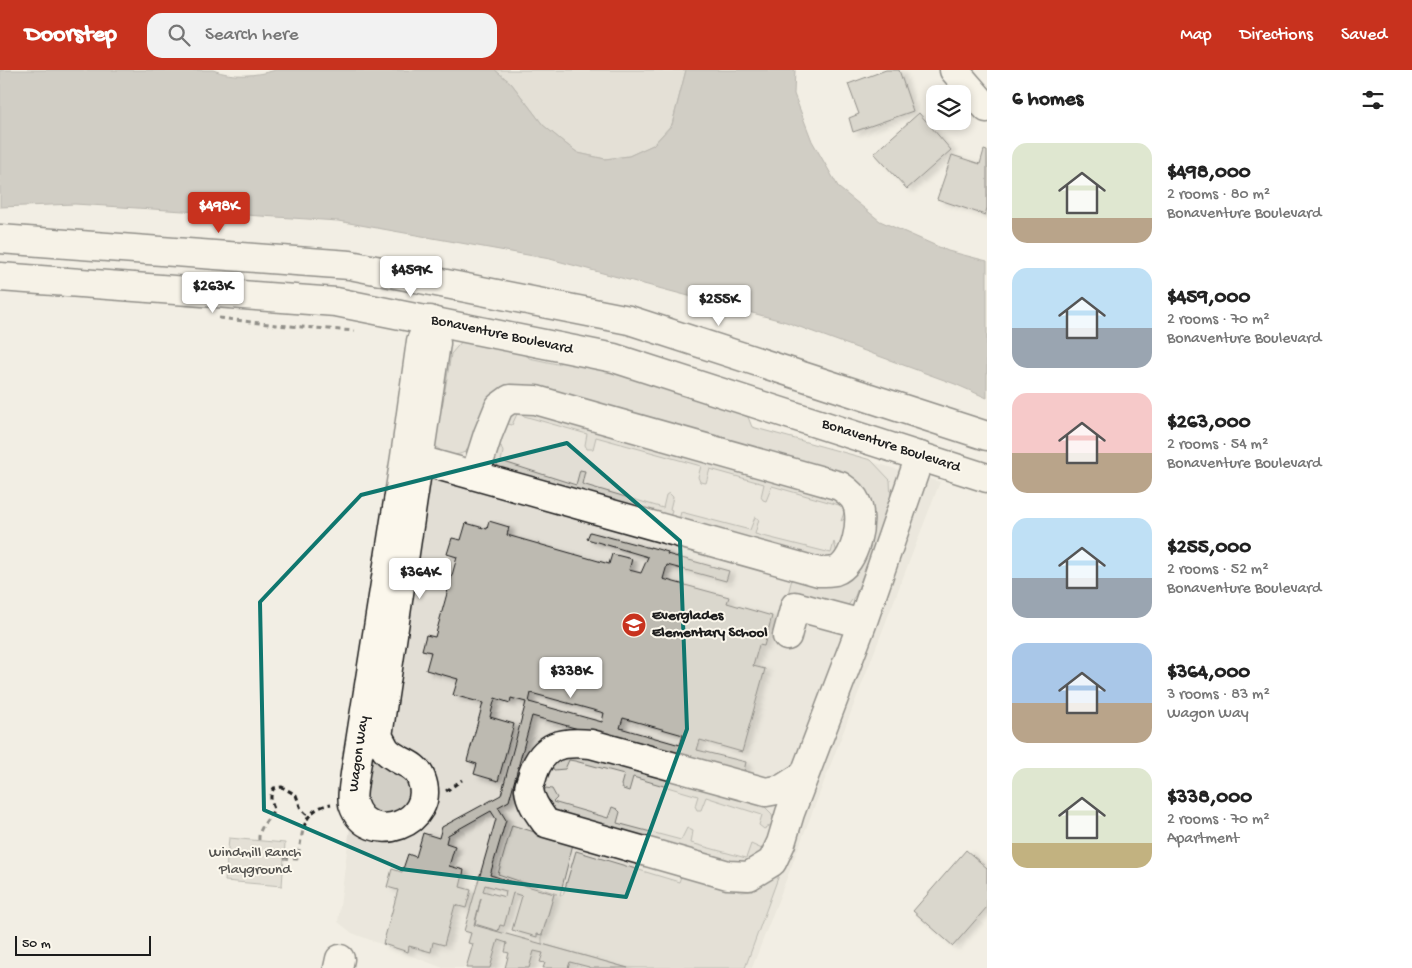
<!DOCTYPE html>
<html lang="en">
<head>
<meta charset="utf-8">
<style>
	body { margin:0; font-family:"Gochi Hand",sans-serif; background:#f2f2f2; color:#222; height:100vh; display:flex; flex-direction:column; font-size:19px; white-space:nowrap }
	* { box-sizing:border-box; margin:0 }
	p { font-size:16px; color:#767676 }
	.icon { flex:none; width:28px; height:28px; fill:none; stroke:currentColor; stroke-width:2; stroke-linecap:round; stroke-linejoin:round }
	.map { position:relative; flex:1; overflow:hidden }
	.side { display:flex; flex-direction:column; background:#fff; width:425px }
	.side>* { flex:none }
	.tools { position:absolute; left:926px; top:15px; display:grid; gap:10px }
	.tools a { display:grid; place-items:center; width:45px; height:45px; border-radius:10px; background:#fff; box-shadow:0 2px 8px #0003; font-size:25px }
	.scale { position:absolute; left:15px; bottom:12px; width:136px; box-sizing:border-box; padding-left:5px; border:2px solid #1c1c1c; border-top:0; font-size:14px; line-height:18px; white-space:nowrap; color:#1c1c1c; -webkit-text-stroke:4px #fbf7ec; paint-order:stroke }
	.price { position:absolute; translate:-50% -42px; padding:0 11px; border-radius:5px; background:#fff; color:#222; font-size:16px; line-height:32px; filter:drop-shadow(0 1px 2px #0008) }
	.price::after { content:''; position:absolute; left:50%; top:30px; width:15px; height:11px; margin-left:-8px; background:inherit; clip-path:polygon(0 0,100% 0,50% 100%) }
	.price.active { background:#c8321e; color:#fff }
	ul { padding:0; list-style:none }
	li { display:flex; align-items:center; gap:15px; height:125px; padding:0 25px }
	li span { display:grid; place-items:center; flex:none; width:140px; height:100px; border-radius:15px; color:#555 }
	li>.icon { margin-inline-start:auto }
	span .icon { width:60px; height:60px; fill:#fffc; stroke-width:1 }
	li b { font-size:21px }
	h2 { display:flex; justify-content:space-between; align-items:center; height:60px; padding:0 25px; font-size:21px }
	header { display:flex; align-items:center; gap:30px; box-sizing:border-box; height:70px; padding:0 25px; background:#c8321e; color:#fff }
	header strong { font-size:24px }
	nav { display:flex; gap:28px; margin-inline-start:auto; font-size:18px }
	.search { width:350px; height:45px; background:#f2f2f2; display:flex; align-items:center; gap:12px; box-sizing:border-box; padding:0 18px; border-radius:15px; color:#767676; font-size:19px }
	main { display:flex; flex:1; min-height:0 }
	.map>svg:first-child { display:block }
	.built { fill:#e2ded5 }
	.green { fill:#d2cfc6; stroke:#777671 }
	.water { fill:#a9a6a0; stroke:#716f6b }
	.building { fill:#bdbab1; stroke:#1c1c1c; fill-rule:evenodd; filter:url(#shadow) }
	.lines { fill:none; stroke-linecap:round; stroke-linejoin:round }
	.minor-casing { stroke:#1c1c1c; stroke-width:31 }
	.major-casing { stroke:#1c1c1c; stroke-width:31 }
	.path { stroke:#1c1c1c; stroke-width:3; stroke-dasharray:5 4; stroke-linecap:butt }
	.minor { stroke:#fbf7ec; stroke-width:28 }
	.major { stroke:#fbf7ec; stroke-width:28 }
	.marked { fill:none; stroke:#0f766e; stroke-width:4; stroke-linejoin:round }
	.labels { text-anchor:middle; dominant-baseline:central; stroke-width:4; stroke-linejoin:round; paint-order:stroke }
	.street-label { font-size:15px; fill:#1c1c1c; stroke:#fbf7ec }
	.poi-label { font-size:15px; font-weight:bold; fill:#1c1c1c; stroke:#fbf7ec; text-anchor:start }
	.park-label { font-size:15px; fill:#53524f; stroke:#fbf7ec }
</style>
</head>
<body>
<header>
<strong>Doorstep</strong>
<div class="search"><svg class="icon" aria-label="search" viewBox="0 0 24 24"><circle cx="10" cy="10" r="6"/><path d="M15 15l6 6"/></svg>Search here</div>
<nav><a>Map</a><a>Directions</a><a>Saved</a></nav>
</header>
<main>
<div class="map">
<svg width="987" height="898" viewBox="0 0 987 898">
	<defs>
		<filter id="shadow"><feDropShadow dx="5.5" dy="3" stdDeviation="2.5" flood-color="#0004"/></filter>
	</defs>
	<rect width="100%" height="100%" fill="#f2eee4"/>
	<filter id="ink" filterUnits="userSpaceOnUse"><feTurbulence type="fractalNoise" baseFrequency=".02" numOctaves="2"/><feDisplacementMap in="SourceGraphic" scale="10" xChannelSelector="R" yChannelSelector="G"/><feConvolveMatrix kernelMatrix="1 2 1 2 8 2 1 2 1" color-interpolation-filters="sRGB"/></filter>
	<g filter="url(#ink)">
		<path class="built" d="M470,273l470,139 -188,486h-309l-91,-35 -14,-11 15,-119 67,-454z"/>
		<path class="green" d="M495,0h191l-14,54 -19,21 -24,11 -24,3 -27,-6 -12,-9 -23,-19 -32,-42z
			M463,270l60,8 6,10 28,6 18,-7 111,31 62,29 4,10 119,33 19,20 1,21 -36,95 -9,12 -58,-14 4,-15 42,5 32,-31 8,-35 -5,-22 -17,-14 -344,-97 -13,12 -23,50c-14,12 -29,10 -40,-5l4,-29 6,-5 9,-54z
			M522,338l137,35 168,48c13,5 20,9 24,22l-3,4 -7,4 5,-14 -74,-21 -6,15 -3,-1 -2,-3 3,-13 -54,-15 -4,14 -6,-1 -2,-5 3,-11 -105,-29 -3,12h-6l-2,-4 2,-11 -70,-20 -5,11 -4,-1c-5,-11 4,-15 14,-16z
			M501,376l2,6 -2,9 75,24 4,-15 5,1 -3,13 81,24 3,-13 3,-2 4,4 -3,12 2,1 -2,8 -169,-49c-7,-7 -9,-12 -5,-21z
			M681,442l69,18 5,-13 4,2 -4,15 76,19 3,-11 3,11 -7,5 -6,3 -145,-41z
			M369,674l29,21 19,27 -21,27 -29,-9 -4,-31z
			M564,681l198,53 9,9 3,8 -3,4 -7,4 -5,-4 3,-10 -56,-18 -5,13h-4l-2,-4 3,-10 -65,-19 -4,14 -6,-2 -2,-4 3,-11 -49,-13 -6,-1 -4,9 -11,1 -3,-5z
			M546,718l6,1 5,9 -4,4 55,16 4,-11 5,2 3,3 -3,11 64,17 6,-12 6,3 -2,12 55,15 5,-14 11,5 -5,8 -22,9 -180,-50 -12,-24z
			M512,755l61,19 -13,51h3l13,-44 103,31 3,-8 59,18 11,-1 23,-17 4,1 -34,93h-117l-86,-24v-9l12,-41h3l-59,-20z
			M229,768l56,5 -3,43 -57,-5z"/>
		<path class="water" d="M0,0h213c20,8 42,6 63,0h219l16,13 32,42 23,19 12,9 27,6 24,-3 24,-11 19,-20 14,-55h109l-1,24 18,47 27,47 41,33 68,30 39,10v137l-32,-14 -169,-62 -236,-63 -212,-38 -263,-17 -75,3z"/>
		<path class="building" d="M886,0h13l14,41 -60,21 -4,-14 10,-4 -11,-30z
			M919,43l32,37 -44,39 -33,-36z
			M984,80l3,1v57l-2,7 -48,-16 15,-44 28,9z
			M489,451l20,6 -2,8 102,29 3,-10 20,5 -3,11 12,3 7,-16 -61,-18 3,-7 60,16v-1l18,5 -1,2 62,17 -3,10 -59,-16 -4,14 66,18 -2,6 45,13 -8,30 -5,-1 -6,21 12,3 -23,83 -42,-12 -3,10 49,12 -3,13 -211,-59 -23,85 -11,6 8,13 -16,55 64,19 -12,41 -5,-1v3l-25,-7 10,-34 -9,-3 -9,33 -4,-1 -2,6 -23,-7 6,-26 -7,27 154,43h-39v-1l-19,-5 -2,6h-25l2,-5 -5,-1 3,-9 -9,-2 -5,17h-24l4,-15 -4,-1 2,-9 -9,-3 -8,28h-24l7,-24 -5,-1 3,-10 -7,-2 32,-112 -5,-8 -43,24 -2,8 9,3 -6,20 15,4 -4,17 11,3 -5,18 -11,-3 -11,40 -11,-3 -2,10 -22,-6 -1,6 -25,-8 15,-54 -11,-3 5,-18 10,3 6,-18 8,3 7,-24 16,5 3,-11 59,-32 25,-93 -15,-4 -1,5 -15,-5 -5,19 24,7 -16,57 -24,-7 3,-10 -10,-3 16,-58 -30,-8 5,-16 -32,-9 5,-18 -9,-2 4,-15 9,2 22,-80 -10,-3 5,-16 9,2 5,-17 21,6zM531,623l73,20 -2,9 -73,-20zM623,648l60,17 -3,10 -60,-17zM485,815l21,6 -1,6 -22,-6z
			M966,780l21,18v39l-34,39 -40,-35z"/>
		<g class="lines">
			<defs>
				<path id="minor" d="M954,0l33,38
					M430,250l6,23 -58,393c3,4 5,10 8,14 10,12 29,12 35,28 18,46 -54,71 -68,26 -2,-8 1,-21 2,-30l50,-317 16,-116z
					M419,390l400,112c5,0 11,0 16,-1 20,-6 30,-52 21,-69 -3,-7 -10,-12 -16,-16l-304,-86 -26,-1 -11,8 -11,27 -13,41
					M787,566l8,-30 67,18
					M804,705l-22,14 -16,3 -175,-48c-29,-3 -48,0 -58,30 -1,5 -4,11 -4,15 1,13 10,24 17,34l182,52 21,1 23,-14 9,-19 9,-30 72,-189 58,-168
					M338,898l2,-9"/>
				<path id="major" d="M0,169l350,26 279,55 358,116
					M0,207l336,25 278,56 373,120"/>
			</defs>
			<use href="#minor" class="minor-casing"/>
			<use href="#major" class="major-casing"/>
			<path class="path" d="M219,248l57,7 79,6
				M446,721l16,-11
				M259,770c-1,-13 10,-20 15,-31 -3,-8 -5,-13 0,-21l8,-1 14,8 5,14 7,7
				M284,788l13,1c7,-26 3,-49 34,-55"/>
			<use href="#minor" class="minor"/>
			<use href="#major" class="major"/>
		</g>
	</g>
	<path d="M0 0H987V898H0ZM567,373l113,98 7,188 -61,168 -225,-28 -137,-59 -4,-208 101,-107z" fill="#f2eee4" fill-opacity=".55" fill-rule="evenodd"/>
	<path class="marked" d="M567,373l113,98 7,188 -61,168 -225,-28 -137,-59 -4,-208 101,-107z"/>
	<defs>
		<symbol id="school-disc" viewBox="-11 -11 22 22"><circle r="9.5" fill="#c8321e" stroke="#fbf7ec"/><path d="M0-5L7-2L0 1L-7-2ZM-4 1L0 2.5L4 1V4Q0 6-4 4Z" fill="#fff"/></symbol>
	</defs>
	<g fill-rule="evenodd">
		<use href="#school-disc" x="620" y="541" width="28" height="28"/>
	</g>
	<g class="labels">
		<g class="street-label">
			<text transform="translate(502 265) rotate(12)">Bonaventure Boulevard</text>
			<text transform="translate(891 376) rotate(18)">Bonaventure Boulevard</text>
			<text transform="translate(359 684) rotate(-82)">Wagon Way</text>
		</g>
		<g class="poi-label">
			<text x="652" y="546">Everglades<tspan x="652" dy="17">Elementary School</tspan></text>
		</g>
		<g class="park-label">
			<text x="255" y="783">Windmill Ranch<tspan x="255" dy="17">Playground</tspan></text>
		</g>
	</g>
</svg>
<div class="tools">
<a><svg class="icon" aria-label="layers" viewBox="0 0 24 24"><path d="M12 4l9 5-9 5-9-5zM3 14l9 5 9-5"/></svg></a>
</div>
<div class="scale">50 m</div>
<b class="price active" style="left:219px;top:164px">$498K</b>
<b class="price" style="left:411px;top:228px">$459K</b>
<b class="price" style="left:213px;top:244px">$263K</b>
<b class="price" style="left:719px;top:257px">$255K</b>
<b class="price" style="left:420px;top:530px">$364K</b>
<b class="price" style="left:571px;top:629px">$338K</b>
</div>
<section class="side">
<h2>6 homes<svg class="icon" aria-label="filters" viewBox="0 0 24 24"><path d="M4 7h16M4 17h16"/><circle cx="9" cy="7" r="2"/><circle cx="15" cy="17" r="2"/></svg></h2>
<ul>
<li><span style="background:linear-gradient(#dfe7d0 75%,#b9a48a 0)"><svg class="icon" aria-label="home" viewBox="0 0 24 24"><path d="M3 11l9-7 9 7M6 9v11h12V9"/></svg></span><div><b>$498,000</b><p>2 rooms · 80 m²</p><p>Bonaventure Boulevard</p></div></li>
<li><span style="background:linear-gradient(#bfe0f5 60%,#9aa5b1 0)"><svg class="icon" aria-label="home" viewBox="0 0 24 24"><path d="M3 11l9-7 9 7M6 9v11h12V9"/></svg></span><div><b>$459,000</b><p>2 rooms · 70 m²</p><p>Bonaventure Boulevard</p></div></li>
<li><span style="background:linear-gradient(#f6c9c9 60%,#b9a48a 0)"><svg class="icon" aria-label="home" viewBox="0 0 24 24"><path d="M3 11l9-7 9 7M6 9v11h12V9"/></svg></span><div><b>$263,000</b><p>2 rooms · 54 m²</p><p>Bonaventure Boulevard</p></div></li>
<li><span style="background:linear-gradient(#bfe0f5 60%,#9aa5b1 0)"><svg class="icon" aria-label="home" viewBox="0 0 24 24"><path d="M3 11l9-7 9 7M6 9v11h12V9"/></svg></span><div><b>$255,000</b><p>2 rooms · 52 m²</p><p>Bonaventure Boulevard</p></div></li>
<li><span style="background:linear-gradient(#a9c7e8 60%,#b9a48a 0)"><svg class="icon" aria-label="home" viewBox="0 0 24 24"><path d="M3 11l9-7 9 7M6 9v11h12V9"/></svg></span><div><b>$364,000</b><p>3 rooms · 83 m²</p><p>Wagon Way</p></div></li>
<li><span style="background:linear-gradient(#dfe7d0 75%,#c2b280 0)"><svg class="icon" aria-label="home" viewBox="0 0 24 24"><path d="M3 11l9-7 9 7M6 9v11h12V9"/></svg></span><div><b>$338,000</b><p>2 rooms · 70 m²</p><p>Apartment</p></div></li>
</ul>
</section>
</main>
</body>
</html>
